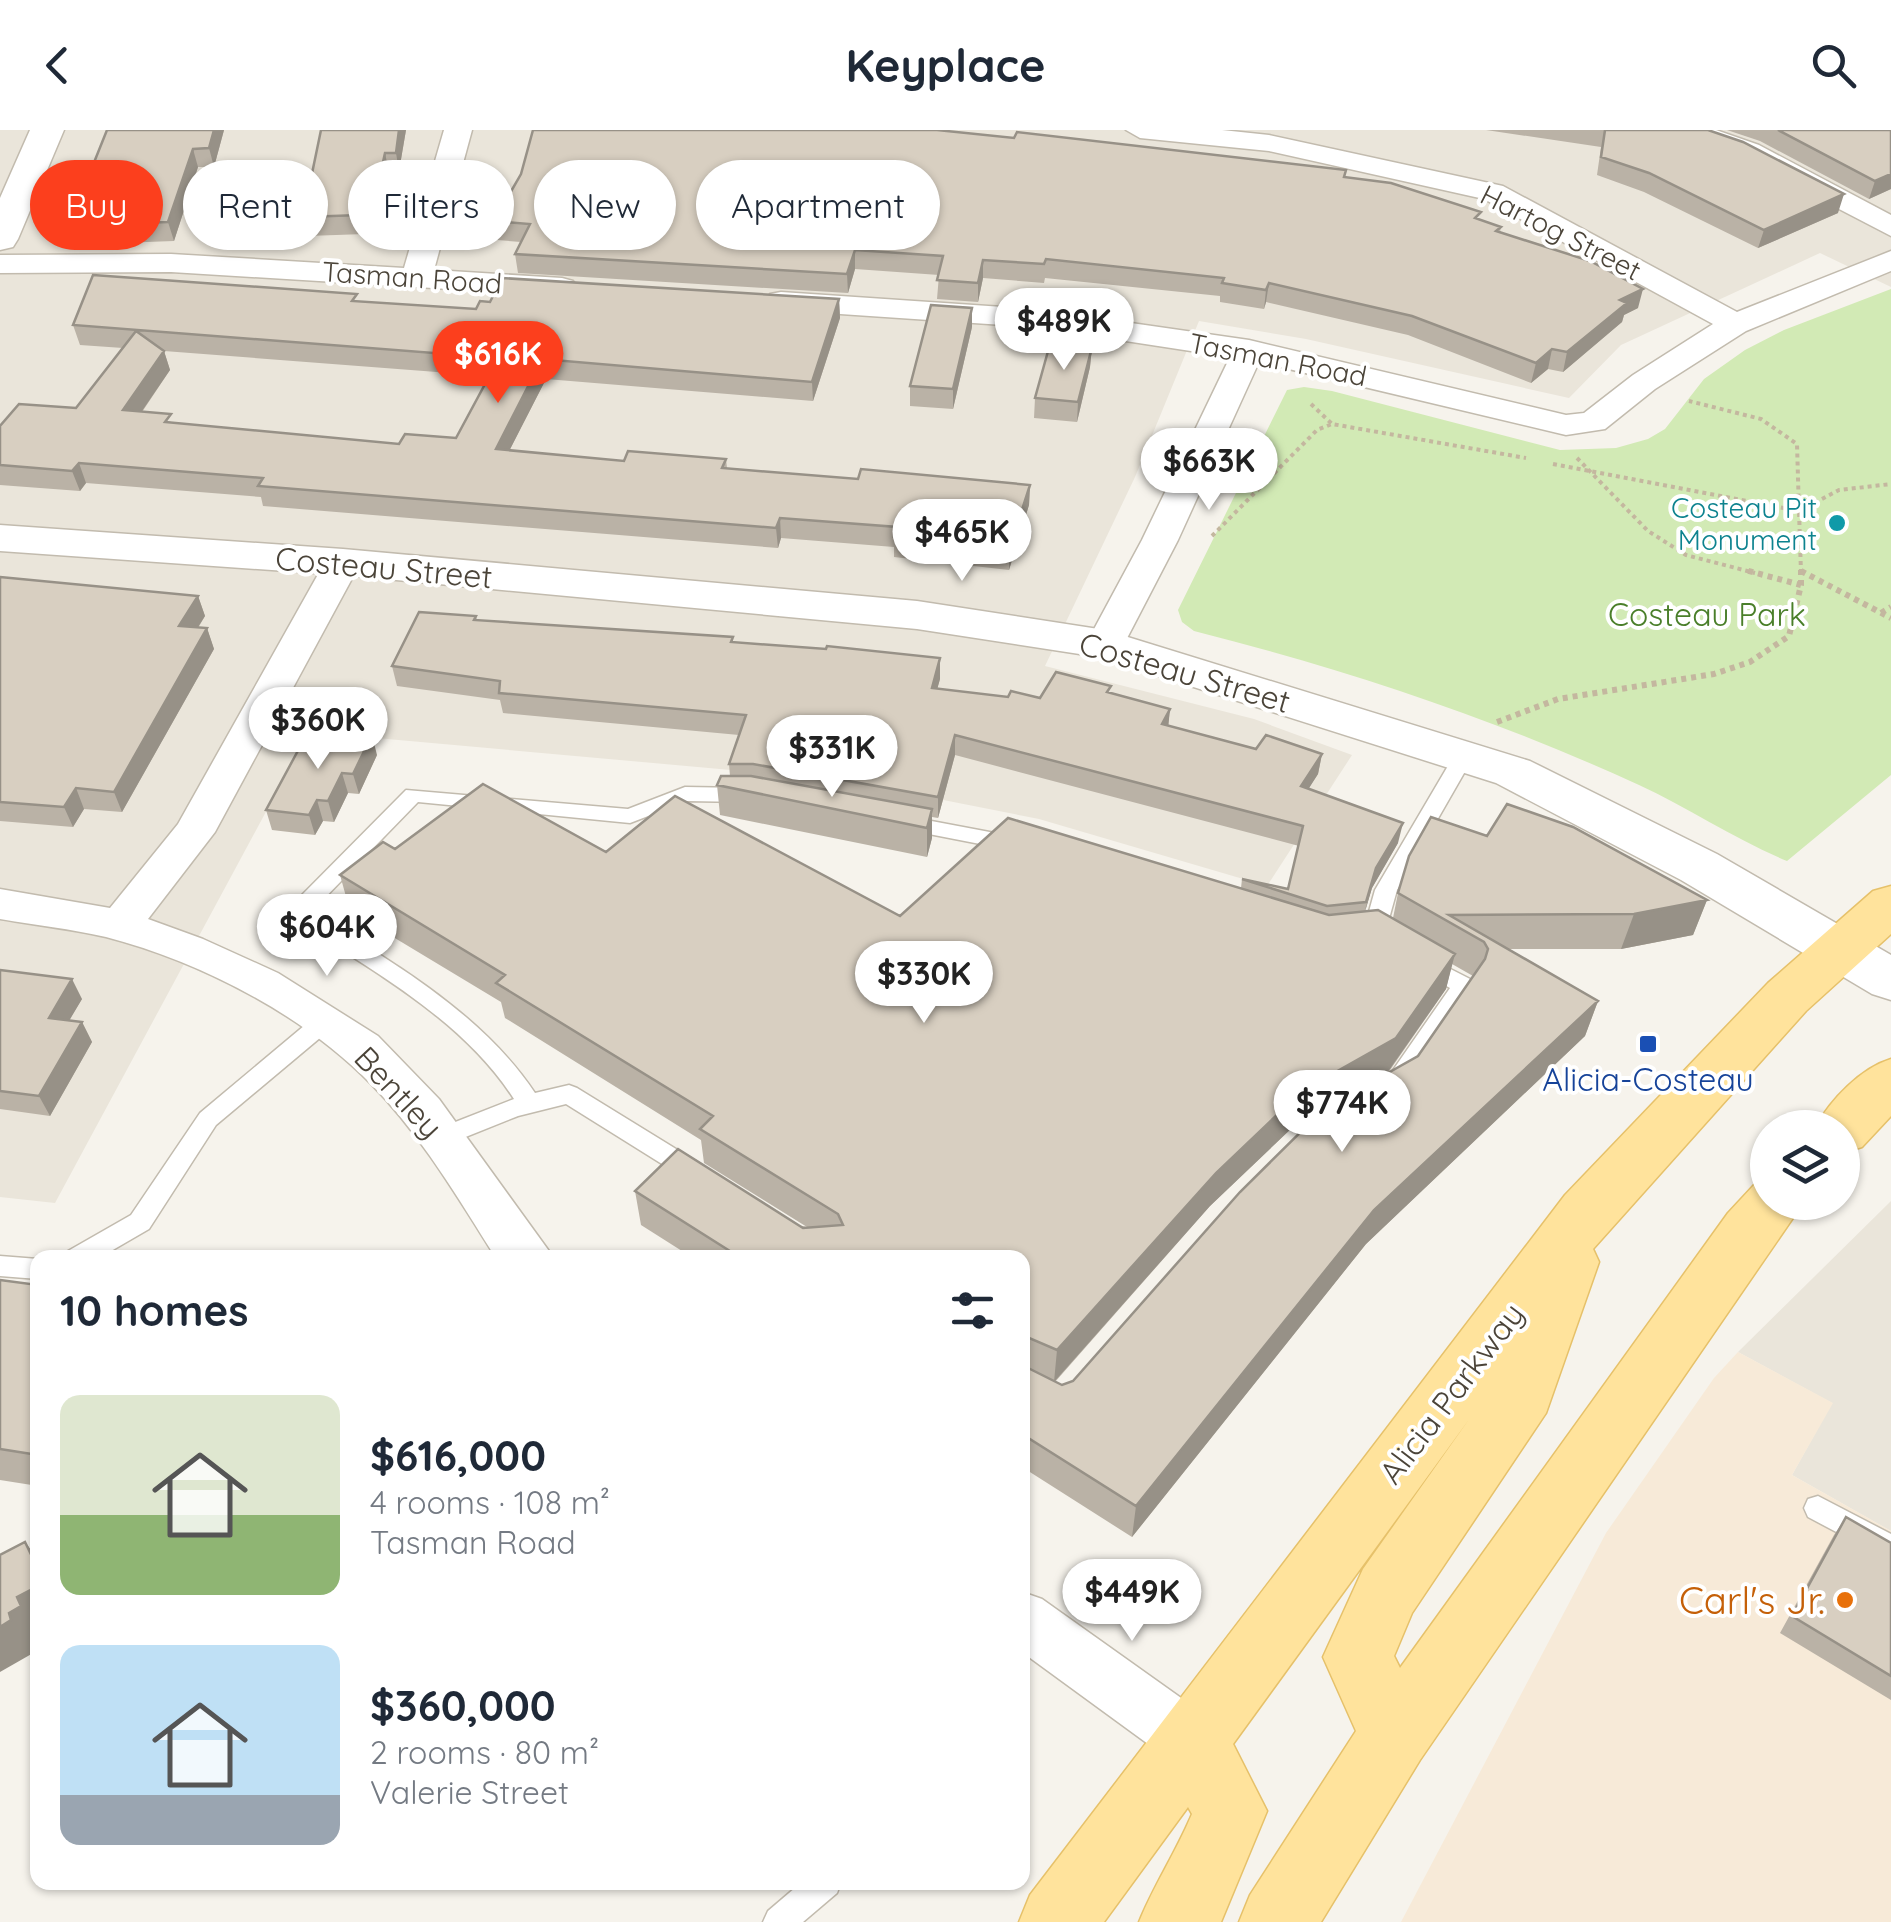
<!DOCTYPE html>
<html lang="en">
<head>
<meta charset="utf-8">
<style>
	body { margin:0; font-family:Quicksand,sans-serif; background:#f2f2f3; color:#1f2937; height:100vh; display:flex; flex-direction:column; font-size:38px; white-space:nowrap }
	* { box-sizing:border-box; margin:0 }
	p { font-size:32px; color:#747a83 }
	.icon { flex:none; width:55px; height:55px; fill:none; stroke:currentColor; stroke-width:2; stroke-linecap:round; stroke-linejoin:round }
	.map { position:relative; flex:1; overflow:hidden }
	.details { position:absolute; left:30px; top:1120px; width:1000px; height:640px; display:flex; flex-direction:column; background:#fff; border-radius:20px; box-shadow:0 2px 8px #0004 }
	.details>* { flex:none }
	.hud { position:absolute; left:30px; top:30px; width:1000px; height:90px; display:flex; gap:20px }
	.buttons { position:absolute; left:1750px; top:980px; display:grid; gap:20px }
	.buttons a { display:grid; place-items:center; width:110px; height:110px; border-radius:50%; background:#fff; box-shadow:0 2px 8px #0004; font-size:50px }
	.price { position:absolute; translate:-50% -85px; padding:0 22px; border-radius:35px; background:#fff; color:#222; font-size:32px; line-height:65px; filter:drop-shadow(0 2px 5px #0008) }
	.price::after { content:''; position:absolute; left:50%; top:60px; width:30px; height:22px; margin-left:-15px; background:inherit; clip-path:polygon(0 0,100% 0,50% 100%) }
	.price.selected { background:#fc3f1d; color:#fff }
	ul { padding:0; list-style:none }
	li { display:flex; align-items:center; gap:30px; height:250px; padding:0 30px }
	li span { display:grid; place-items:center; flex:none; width:280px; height:200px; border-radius:20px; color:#555 }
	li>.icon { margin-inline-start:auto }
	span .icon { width:120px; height:120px; fill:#fffc; stroke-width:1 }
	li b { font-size:42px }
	h2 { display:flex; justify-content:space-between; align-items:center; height:120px; padding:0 30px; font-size:42px }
	.pill { padding:0 35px; border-radius:45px; background:#fff; box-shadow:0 2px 8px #0004; font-size:35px; line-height:90px }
	.pill.selected { background:#fc3f1d; color:#fff }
	header { display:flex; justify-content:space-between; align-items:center; height:130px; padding:0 30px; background:#fff; font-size:45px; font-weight:800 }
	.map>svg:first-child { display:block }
	.residential { fill:#eae5da }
	.commercial { fill:#f7ead8 }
	.green { fill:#d2eab5 }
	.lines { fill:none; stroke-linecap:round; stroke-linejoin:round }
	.service-casing { stroke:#c2bbae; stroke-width:3 }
	.minor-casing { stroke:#c2bbae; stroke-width:3 }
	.tertiary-casing { stroke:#c2bbae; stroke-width:3 }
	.primary-casing { stroke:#e6c16a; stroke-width:3 }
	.path-far1 { stroke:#c4b79f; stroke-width:4; stroke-dasharray:4 4; stroke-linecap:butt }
	.path { stroke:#c4b79f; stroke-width:6; stroke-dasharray:5 5; stroke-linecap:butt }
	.service { fill:#fff; fill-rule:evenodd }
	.minor { fill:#fff; fill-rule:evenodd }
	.tertiary { fill:#fff; fill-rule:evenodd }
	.primary { fill:#ffe39c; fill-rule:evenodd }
	.wall { fill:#bab2a6; fill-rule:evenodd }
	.shaded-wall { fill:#979187 }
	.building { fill:#d8cfc1; stroke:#979187; stroke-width:2.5 }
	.culture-dot { fill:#0f9aa8; stroke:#fff; stroke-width:4 }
	.transit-dot { fill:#1a4fb4; stroke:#fff; stroke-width:4 }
	.food-dot { fill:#e8710a; stroke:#fff; stroke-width:4 }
	.labels { text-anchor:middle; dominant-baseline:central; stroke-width:8; stroke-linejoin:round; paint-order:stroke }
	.far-street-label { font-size:28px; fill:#4b4439; stroke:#fff }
	.far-culture-label { font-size:28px; fill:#0d838f; stroke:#fff; text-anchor:end }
	.street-label { font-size:32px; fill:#4b4439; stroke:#fff }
	.park-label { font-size:32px; fill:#4a7f2a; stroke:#fff }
	.transit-label { font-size:32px; fill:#164399; stroke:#fff }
	.near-food-label { font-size:38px; fill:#c56008; stroke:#fff; text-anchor:end }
</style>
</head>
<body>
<header><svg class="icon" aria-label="back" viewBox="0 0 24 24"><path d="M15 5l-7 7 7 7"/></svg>Keyplace<svg class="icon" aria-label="search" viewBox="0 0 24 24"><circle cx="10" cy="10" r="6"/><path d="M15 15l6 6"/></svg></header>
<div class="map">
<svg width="1891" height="1792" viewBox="0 0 1891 1792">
	<rect width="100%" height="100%" fill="#f6f3ec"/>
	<path class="residential" d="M0,0h1891v157l-71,-34 -199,92 -52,53 -263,-59 -107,-18 -64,156 -90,189 209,53 98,36 -85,131 -228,-67 -197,-39 -533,-48 -254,471 -55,-6z
		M1891,1071v330l-99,-56 40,-72 -94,-51z"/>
	<path class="commercial" d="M1738,1222l95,51 -41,72 99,56v391h-490l205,-389 108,-155z"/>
	<path class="green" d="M1891,159v486l-104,86c-51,-21 -98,-53 -148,-76 -144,-66 -291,-115 -445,-154l-12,-9 -4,-12 109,-220 17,-3 28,4 228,59 56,-2 32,-9 17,-10 39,-50 41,-29 39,-20z"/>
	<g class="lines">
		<defs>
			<path id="service" d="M1465,618l10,6 -78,136 -12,43 -11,8 -8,-3 -3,-5 12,-43 80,-136z
				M685,657l60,1 10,7 -10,7 -58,-1 -57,22 -212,-21 -106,109c81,53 168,100 223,182l34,-8 8,3 125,77 4,7 -4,7h-16l-120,-75 -48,12 -75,30 -8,-2 -4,-7 4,-7 79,-31c-53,-82 -144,-129 -224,-182l-3,-5 3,-5 116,-117 222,19z
				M905,686l111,21 10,7 -10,7 -118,-23 -3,-5 3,-5z
				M1425,826l47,24 3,6 -71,103h-16l-4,-6 66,-95 -33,-18 -3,-6z
				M325,883l11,8 -3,6 -117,98 -67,104 -50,29h-34l3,-7 63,-36 69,-102 117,-98z
				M0,1126l38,3v20l-38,-3z
				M1818,1366l73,38v27l-83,-44 -4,-9 4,-9z
				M802,1752h39l-4,11 -34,29h-40l5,-11z"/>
			<path id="minor" d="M444,0h28l-38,140 128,8 11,3 4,6 -4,6 -11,3 -391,-24 -171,1v-18l171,-1 233,14z
				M1126,0h96l47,5 234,51 234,126 154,-61v20l-145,60 -91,58 -50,40 -39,6 -307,-73 -81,178 -54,104 -6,8 -13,4 -13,-4 -6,-8 56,-104 88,-183 -196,-30 -253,-17 -11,-2 -4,-7 4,-7 11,-2 253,17 215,31 317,75 18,-2 49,-38 80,-51 -229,-125 -215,-48 -129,-13z
				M1676,0h40l43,15 132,70v21l-152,-79 -59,-21z
				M343,421l13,3 5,8 -146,270 -67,87 55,20 75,34 100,63 61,63 115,159h-58c-38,-60 -75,-123 -125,-174 -67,-69 -172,-123 -265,-147 -35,-8 -71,-12 -106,-18v-30l110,19 68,-84 147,-262 5,-8z
				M1022,1462l20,7 170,121 9,20 -9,20 -21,9 -21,-9 -148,-108z"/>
			<path id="tertiary" d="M30,0h34l-46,109 -5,8 -13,3v-52z
				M0,395l343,24 574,52 188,29 425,131 187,93 174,101v45l-19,-6 -191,-114 -185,-97 -397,-126 -182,-28 -574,-54 -343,-24z"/>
			<path id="primary" d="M1891,756v48l-85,77 -213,238 6,13 -53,151 -134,200 -18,43 6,12 328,-455 26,-28 14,-4v21h36l-384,558 -99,162h-82l11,-27 106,-164 -33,-74 40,-88 107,-151 -237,326 34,67 -46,111h-82c15,-37 37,-70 53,-108l-4,-7 -84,115h-85l11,-27 535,-700 203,-212 105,-92z
				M1891,929v57l-29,31 -20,6v-25h-27c15,-28 46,-60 76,-69z"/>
		</defs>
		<use href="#service" class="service-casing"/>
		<use href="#minor" class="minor-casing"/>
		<use href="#tertiary" class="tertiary-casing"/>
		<use href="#primary" class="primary-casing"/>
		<path class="path-far1" d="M1311,274l21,20
			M1577,328l71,73 38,24 69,18
			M1553,334l246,47 -2,-67 -36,-25 -72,-18
			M1212,406l105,-106 15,-6 194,34
			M1801,441l4,2
			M1801,443l-2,-62 40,-21 52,-6"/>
		<path class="path" d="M1801,440v15
			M1801,441l90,47
			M1881,483l10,-6
			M1497,592l61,-23 156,-25 36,-12 39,-26 12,-51 -56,-15"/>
		<use href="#service" class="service"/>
		<use href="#minor" class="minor"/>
		<use href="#tertiary" class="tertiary"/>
		<use href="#primary" class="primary"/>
	</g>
	<path class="wall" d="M107,0h117l-10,37h-16l-24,74 -55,2 -6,-19 5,-11 -31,1 -6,-19z
		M321,0h85l-7,41 -10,1 -10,45h-10l-4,17 -58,2 -4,-19z
		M1486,0h222l130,83 -80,35 -114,-56 -47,-17 4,-28z
		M1727,0h164v59l-22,10 -109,-58z
		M521,44l825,3 155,50 -1,5 138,76 -14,7 -2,7 -59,50 -15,-3 -17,14 -123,-48 -142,-33 -2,7 -44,-7v-6l-175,-18 -1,5 -61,-5 -5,24 -41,-3 2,-24 -84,-6 -7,24 -330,-20 -3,-19 6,-12 -24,-2 -3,-19z
		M839,169l1,19 -27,83 -267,-22 -37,72 115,10 102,-2 1,9 131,11 172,6 -1,20 -20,65 -115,-13v-10l-113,-9 -3,10 -515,-42 -2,-9 -175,-14 -6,8 -80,-6v-59l76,-18 47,-60 -43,-3 -7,-20 285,-24 118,8 14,-7zM164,221l325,25 -33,62 -57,6 -225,-21 -32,-11 28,-42z
		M972,197l-19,82 -43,-3v-20z
		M1092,217l-2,20 -13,55 -43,-4 1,-20z
		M0,447l198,19 7,20 -7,12h9l7,21 -92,163 -38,-3 -11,18 -73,-6z
		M476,486l1,4 256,17v5l207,37 -3,10 71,8 32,1 70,-5 60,16 -2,17 88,23 66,5 -4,20 -10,15 90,54 -26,45 -7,23 28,7 5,-25 89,-57 220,64 -14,35 -72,14h-112l89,52 -13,35 -219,208 -234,293 -110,-70v-209h-329l-52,-33 -6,-34 172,36 -103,-64 -3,-23 -196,-122 -4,-16 -151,-91 -10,-36 55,-26 211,3 294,64 341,-28 1,-9 46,10 11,-43 -344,-91 -17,63 -6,-1v21l-5,19 -207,-42 -3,-30 13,-9 -1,-12 10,-29 -236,-22 -3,-13 -103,-14 -5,-20zM1452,834l21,12 -55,80 -30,17 58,-84zM1322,980l-249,271 -11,4 -7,-3 155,-176 85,-81z
		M377,625l-18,39 -11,-1 -14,29 -11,-1 -8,14 -43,-5 -6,-20z
		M0,840l82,29 -13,21 13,2 10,20 -42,74 -50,-7z
		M0,1150l38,5v201l-38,-6z
		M1846,1387l45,26v157l-111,-67 54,-98z"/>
	<path class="shaded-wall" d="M214,0h10l-10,37 -5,-19z
		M399,0h7l-7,41 -3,-18z
		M193,19l5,18 -24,74 -6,-19z
		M385,23l4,19 -10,45 -4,-19z
		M1891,44v15l-22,10 6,-18z
		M1844,64l-6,19 -80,35 6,-18z
		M365,69l4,18 -4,17 -4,-19z
		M855,120v19l-7,24 -1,-19z
		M983,130v18l-5,24v-19z
		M1269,153l-3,19 -2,7 2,-19z
		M1643,159l-5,19 -14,7 -2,7 -59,50 4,-20 53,-52z
		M839,169l1,19 -27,83 -1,-19z
		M972,178v19l-19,82v-20z
		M1092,217l-2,20 -13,55 1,-20z
		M1552,219l-4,20 -17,14 5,-20z
		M164,221l6,19 -41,60 -6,-20z
		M542,229l4,20 -46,90 -4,-20z
		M79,333l7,20 -6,8 -8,-20z
		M1030,355l-1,20 -20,65v-20z
		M780,388l1,20 -3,10 -2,-20z
		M198,466l7,20 -19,30 -7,-20z
		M207,498l7,21 -92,163 -8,-20z
		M940,528v21l-8,29v-20z
		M1170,579l-2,20 -6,-5z
		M372,605l5,20 -18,39 -6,-20z
		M955,605v20l-17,63v-21z
		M1322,624l-4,20 -21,33 4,-21z
		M342,643l6,20 -14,29 -6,-21z
		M76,658l8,21 -11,18 -9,-20z
		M317,670l6,21 -8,14 -6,-20z
		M932,679v29l-5,19v-29z
		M1403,693l-5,20 -26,45 -10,34 14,-54z
		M1707,770l-14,35 -72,14 13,-35z
		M1455,824l-9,35 -59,84 -92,52 -85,81 -156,176 3,-32 159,-177 86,-82z
		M72,849l10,20 -23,39 -10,-20z
		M1598,871l-13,35 -219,208 -234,293 4,-31 238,-296z
		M82,892l10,20 -42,74 -11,-20z
		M25,1412l13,17v10z
		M38,1456v56l-5,3 2,7 -35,20v-45l17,-30z"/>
	<path class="building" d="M107,0h107l-5,18 -16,1 -25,73 -55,2 12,-30 -44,1z
		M321,0h78l-3,23h-11l-10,45 -10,1 -4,16 -58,2z
		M533,0h404l77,8 3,-6 329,38 -2,7 47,6 90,29 -6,6 26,9 -5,4 94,30 53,28 -23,11 7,3 -60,49 -15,-3 -16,14 -124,-47 -143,-33 -3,7 -44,-7 2,-5 -178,-19 -2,5 -61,-4 -5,23 -41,-3 6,-24 -88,-6 -8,24 -332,-20 15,-30 -36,-3 27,-47z
		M1605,0h103l35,12 101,52 -80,36 -115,-57 -48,-16z
		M1778,0h113v44l-16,7z
		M93,145l264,19 -5,7 124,8 4,-8 10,1 12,-24 337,21 -27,83 -270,-23 -46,90 128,12 4,-10 98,8 -4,9 136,11 3,-10 169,16 -21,65 -115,-13 3,-10 -117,-9 -4,10 -518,-42 5,-8 -184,-15 -7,8 -72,-6v-39l19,-22 57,4 60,-77 28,20 -41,59 48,4 -6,8 234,22 6,-10 51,4 43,-80 -426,-33z
		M931,175l41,3 -19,81 -43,-3z
		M1050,214l42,3 -14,55 -43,-4z
		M0,447l198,19 -19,30 28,2 -93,164 -38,-4 -12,19 -64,-5z
		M419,482l57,4 -2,4 259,17 -2,5 95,7 1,-3 113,12 -8,30 76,9 3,-6 29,7 16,-26 55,14 -4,6 63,17 -8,15 94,25 10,-14 56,19 -21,32 102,37 -27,45 -10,34 -39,4 -85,-27 46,10 15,-63 -348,-91 -17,62 -185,-33h-24l17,-49 -247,-22 1,-12 -108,-15z
		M329,601l43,4 -19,39 -11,-1 -14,28 -11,-1 -8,15 -43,-5 35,-65 20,2z
		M721,646h30l181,33 -5,19 -210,-43z
		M483,654l123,68 69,-56 225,120 108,-98 321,97 49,-5 77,44 -59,84 -94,53 -86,82 -159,177 -35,-15v-77h-281l-106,-67 43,-42 125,79 40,-3 -5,-11 -138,-85 13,-13 -217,-133 9,-8 -165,-100 43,-33 12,7z
		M1507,674l66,23 134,73 -73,14 -185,1 149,86 -224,209 -238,296 -114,-72v-69l40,20 11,-4 167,-189 84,-83 94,-53 67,-97 3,-10 -4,-7 -86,-49 11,-37 22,-39 56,19z
		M0,840l72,9 -23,39 33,4 -43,74 -39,-5z
		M0,1150l38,5v170l-38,-6z
		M1846,1387l45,26v133l-99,-60z
		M25,1412l13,27v17l-21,11 4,9 -12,7 2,7 -11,7v-72z"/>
	<circle class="culture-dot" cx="1837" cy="393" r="10"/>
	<rect class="transit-dot" x="1638" y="904" width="20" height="20" rx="5"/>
	<circle class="food-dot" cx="1845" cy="1470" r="10"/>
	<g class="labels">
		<g class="far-street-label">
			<text transform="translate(1561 102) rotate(27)">Hartog Street</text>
			<text transform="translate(412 147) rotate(4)">Tasman Road</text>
			<text transform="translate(1278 229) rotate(11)">Tasman Road</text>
		</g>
		<g class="far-culture-label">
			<text x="1817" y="377">Costeau Pit<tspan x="1817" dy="32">Monument</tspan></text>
		</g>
		<g class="street-label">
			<text transform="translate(384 437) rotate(5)">Costeau Street</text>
			<text transform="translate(1185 542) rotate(16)">Costeau Street</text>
			<text transform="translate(399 962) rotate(47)">Bentley</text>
			<text transform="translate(1451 1263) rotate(-53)">Alicia Parkway</text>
		</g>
		<g class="park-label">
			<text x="1707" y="484">Costeau Park</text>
		</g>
		<g class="transit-label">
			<text x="1648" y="949">Alicia-Costeau</text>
		</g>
		<g class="near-food-label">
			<text x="1825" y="1470">Carl's Jr.</text>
		</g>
	</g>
</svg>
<div class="buttons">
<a><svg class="icon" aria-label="layers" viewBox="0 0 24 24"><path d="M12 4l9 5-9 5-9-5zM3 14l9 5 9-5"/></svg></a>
</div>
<b class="price" style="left:1064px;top:243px">$489K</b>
<b class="price selected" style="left:498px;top:276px">$616K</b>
<b class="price" style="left:1209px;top:383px">$663K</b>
<b class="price" style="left:962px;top:454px">$465K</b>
<b class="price" style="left:318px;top:642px">$360K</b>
<b class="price" style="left:832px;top:670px">$331K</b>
<b class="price" style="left:327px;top:849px">$604K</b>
<b class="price" style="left:924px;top:896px">$330K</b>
<b class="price" style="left:1342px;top:1025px">$774K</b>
<b class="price" style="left:1132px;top:1514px">$449K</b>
<div class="hud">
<a class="pill selected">Buy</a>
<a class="pill">Rent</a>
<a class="pill">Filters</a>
<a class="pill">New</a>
<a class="pill">Apartment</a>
</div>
<section class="details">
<h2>10 homes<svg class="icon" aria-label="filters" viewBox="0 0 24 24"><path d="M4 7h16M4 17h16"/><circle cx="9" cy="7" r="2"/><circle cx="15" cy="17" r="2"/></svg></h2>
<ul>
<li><span style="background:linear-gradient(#dfe7d0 60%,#8fb573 0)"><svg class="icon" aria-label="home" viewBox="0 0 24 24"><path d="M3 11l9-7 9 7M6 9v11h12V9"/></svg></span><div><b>$616,000</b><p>4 rooms · 108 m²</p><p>Tasman Road</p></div></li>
<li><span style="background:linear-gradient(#bfe0f5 75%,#9aa5b1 0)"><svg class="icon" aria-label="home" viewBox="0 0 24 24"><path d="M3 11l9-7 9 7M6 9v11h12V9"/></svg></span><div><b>$360,000</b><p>2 rooms · 80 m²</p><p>Valerie Street</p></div></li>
</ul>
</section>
</div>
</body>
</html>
